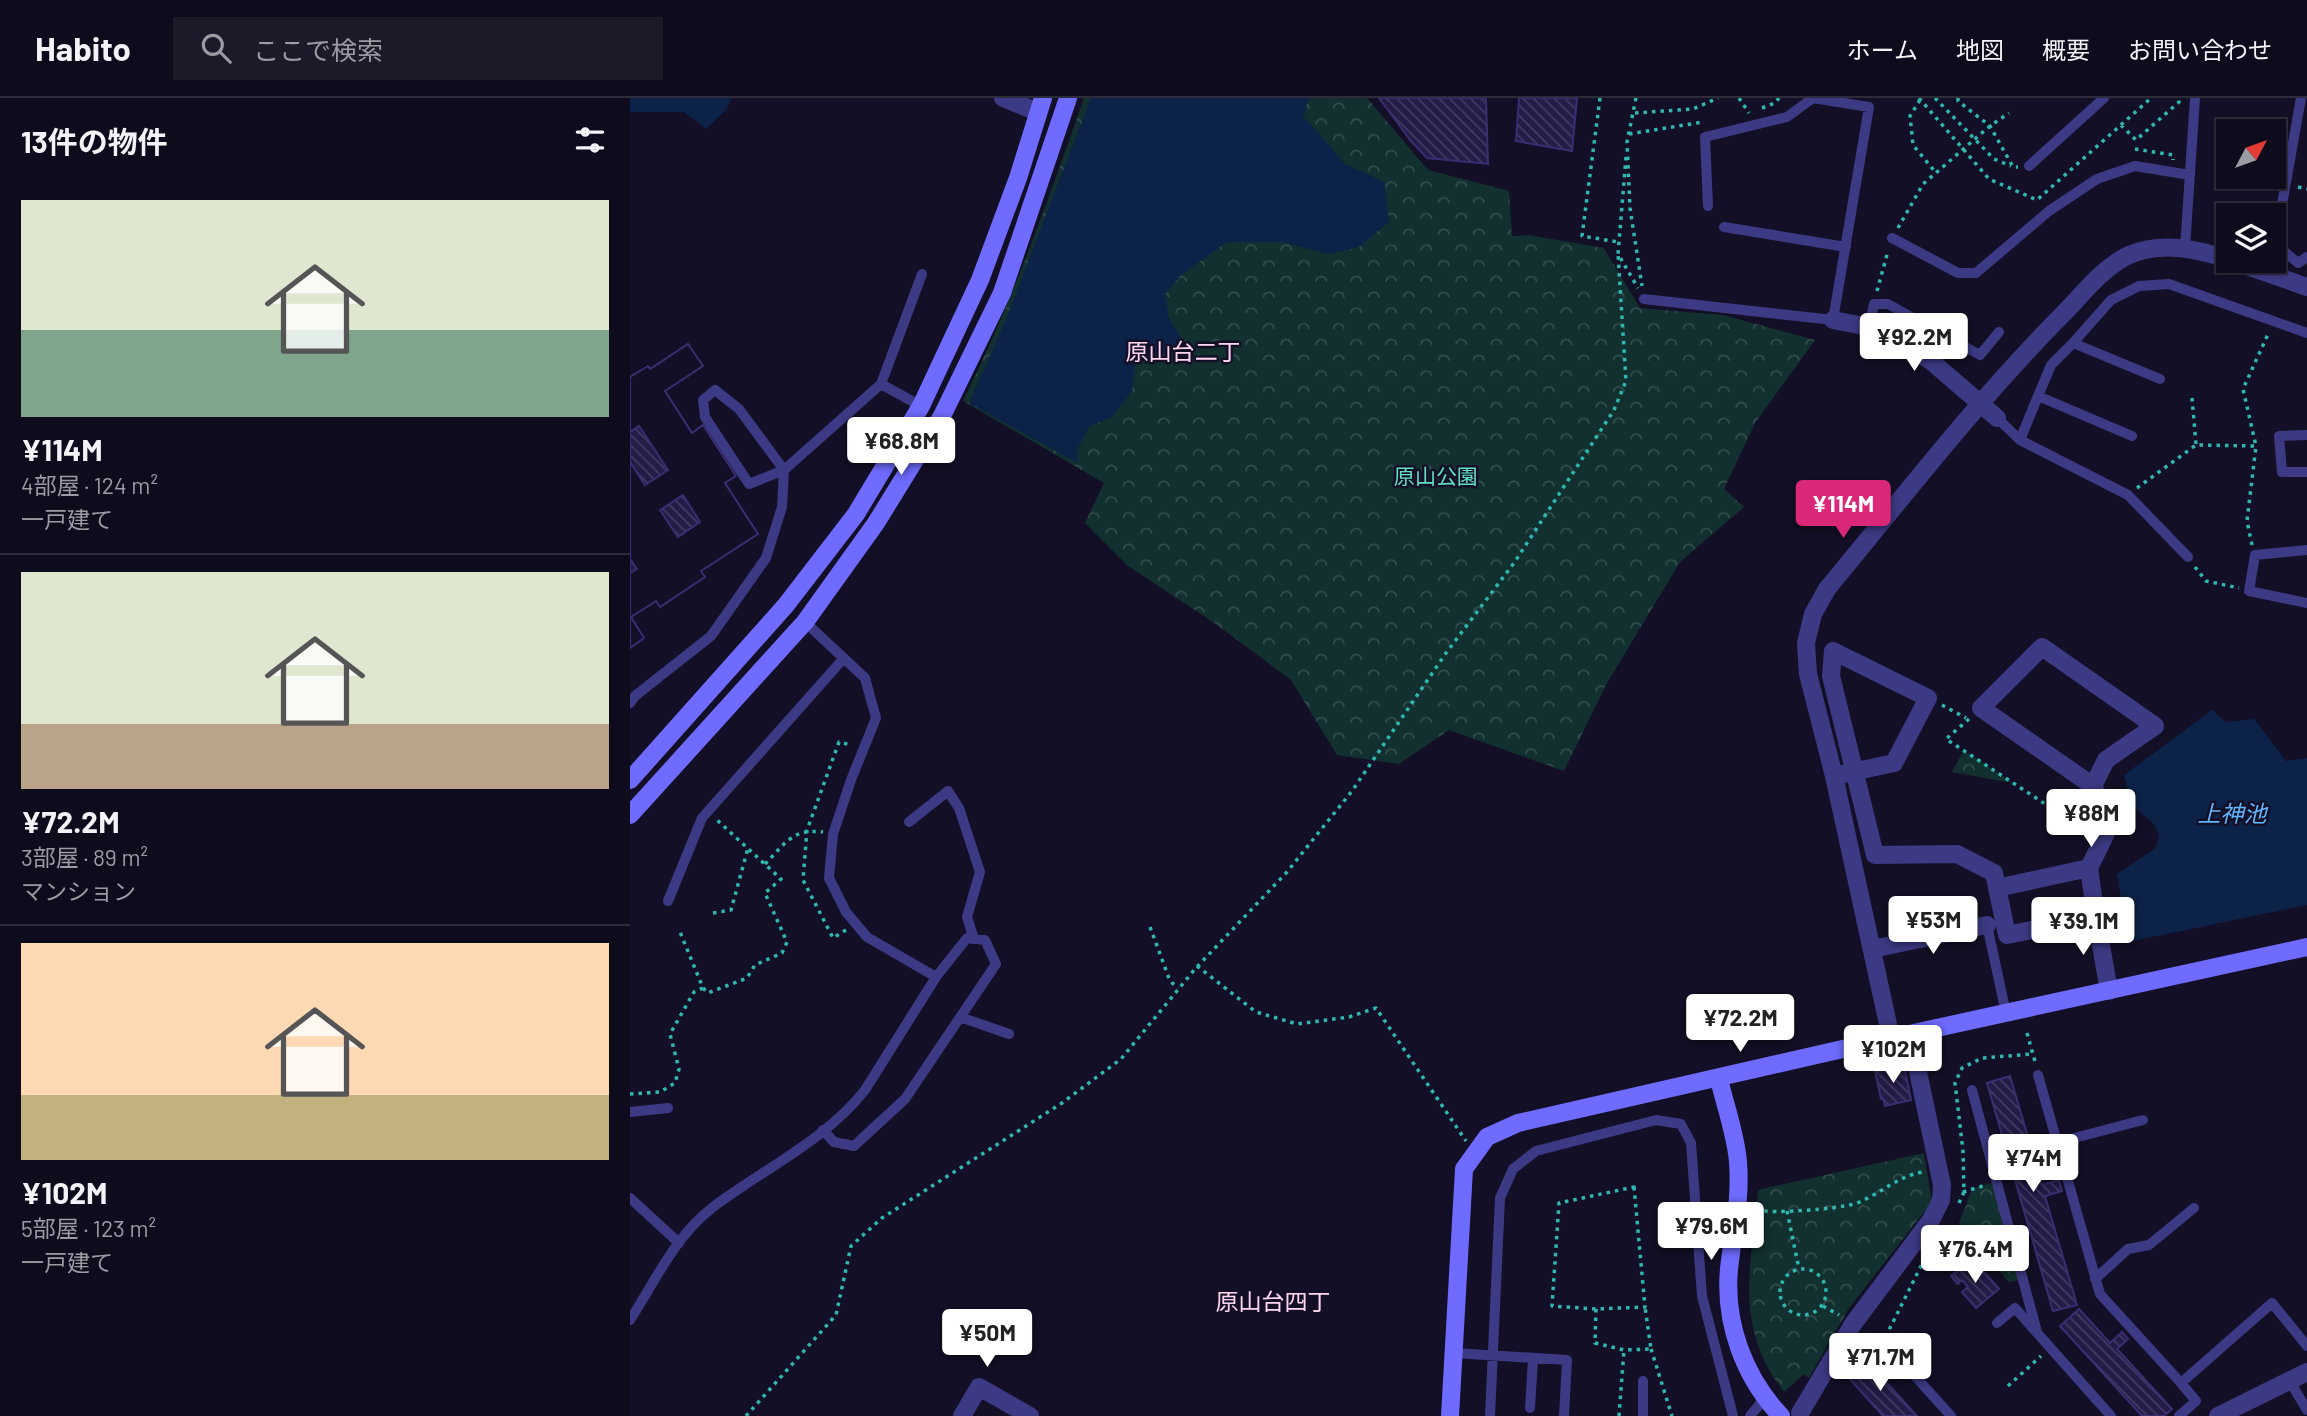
<!DOCTYPE html>
<html lang="ja">
<head>
<meta charset="utf-8">
<style>
	body { margin:0; font-family:Barlow,"Noto Sans JP",sans-serif; background:#1c1929; color:#f1f3f6; height:100vh; display:flex; flex-direction:column; font-size:26px; white-space:nowrap }
	* { box-sizing:border-box; margin:0 }
	p { font-size:23px; color:#9b9ba3 }
	.icon { flex:none; width:38px; height:38px; fill:none; stroke:currentColor; stroke-width:2; stroke-linecap:round; stroke-linejoin:round }
	.map { position:relative; flex:1; overflow:hidden }
	.side { display:flex; flex-direction:column; background:#0e0b1c; width:630px }
	.side>* { flex:none }
	.needle { width:46px; rotate:49deg }
	.controls { position:absolute; left:1586px; top:21px; display:grid; gap:14px }
	.controls a { display:grid; place-items:center; width:70px; height:70px; border-radius:0px; background:#0e0b1c; box-shadow:0 2px 5px #0004,0 0 0 2px #2e2b3b; font-size:35px }
	.price { position:absolute; translate:-50% -60px; padding:0 16px; border-radius:7px; background:#fff; color:#222; font-size:23px; line-height:46px; filter:drop-shadow(0 2px 4px #0008) }
	.price::after { content:''; position:absolute; left:50%; top:42px; width:21px; height:16px; margin-left:-10px; background:inherit; clip-path:polygon(0 0,100% 0,50% 100%) }
	.price.selected { background:#db2777; color:#fff }
	ul { padding:0; list-style:none }
	li { display:grid; align-content:center; gap:14px; height:371px; padding:0 21px }
	li+li { border-top:2px solid #2e2b3b }
	li span { display:grid; place-items:center; height:217px; border-radius:0px; color:#555 }
	li>.icon { margin-inline-start:auto }
	span .icon { width:126px; height:126px; fill:#fffc; stroke-width:1 }
	li b { font-size:30px }
	h2 { display:flex; justify-content:space-between; align-items:center; height:84px; padding:0 21px; font-size:30px }
	header { display:flex; align-items:center; gap:42px; box-sizing:border-box; height:98px; padding:0 35px; background:#0e0b1c; border-bottom:2px solid #2e2b3b }
	header strong { font-size:33px }
	nav { display:flex; gap:38px; margin-inline-start:auto; font-size:24px }
	.search { width:490px; height:63px; background:#1c1929; display:flex; align-items:center; gap:18px; box-sizing:border-box; padding:0 24px; border-radius:0px; color:#9b9ba3; font-size:26px }
	main { display:flex; flex:1; min-height:0 }
	.map>svg:first-child { display:block }
	.park { fill:url(#park-crowns) }
	.water { fill:#0c2248 }
	.building { fill:url(#building-back-hatch); stroke:#3b2d73; stroke-width:2; fill-rule:evenodd }
	.lines { fill:none; stroke-linecap:round; stroke-linejoin:round }
	.path { stroke:#2fb8b0; stroke-width:3.5; stroke-dasharray:3.5 5; stroke-linecap:butt }
	.lane { stroke:#3d3a85; stroke-width:10 }
	.street { stroke:#3d3a85; stroke-width:18 }
	.secondary { stroke:#6f6bff; stroke-width:18 }
	.labels { text-anchor:middle; dominant-baseline:central; stroke-width:5; stroke-linejoin:round; paint-order:stroke }
	.park-label { font-size:21px; fill:#5fe0c0; stroke:#130f26 }
	.neighbourhood-label { font-size:23px; fill:#ffd6f0; stroke:#130f26 }
	.water-label { font-size:23px; font-style:italic; fill:#62b6ff; stroke:#130f26 }
</style>
</head>
<body>
<header>
<strong>Habito</strong>
<div class="search"><svg class="icon" aria-label="search" viewBox="0 0 24 24"><circle cx="10" cy="10" r="6"/><path d="M15 15l6 6"/></svg>ここで検索</div>
<nav><a>ホーム</a><a>地図</a><a>概要</a><a>お問い合わせ</a></nav>
</header>
<main>
<section class="side">
<h2>13件の物件<svg class="icon" aria-label="filters" viewBox="0 0 24 24"><path d="M4 7h16M4 17h16"/><circle cx="9" cy="7" r="2"/><circle cx="15" cy="17" r="2"/></svg></h2>
<ul>
<li><span style="background:linear-gradient(#dfe7d0 60%,#7fa58c 0)"><svg class="icon" aria-label="home" viewBox="0 0 24 24"><path d="M3 11l9-7 9 7M6 9v11h12V9"/></svg></span><div><b>¥114M</b><p>4部屋 · 124 m²</p><p>一戸建て</p></div></li>
<li><span style="background:linear-gradient(#dfe7d0 70%,#b9a48a 0)"><svg class="icon" aria-label="home" viewBox="0 0 24 24"><path d="M3 11l9-7 9 7M6 9v11h12V9"/></svg></span><div><b>¥72.2M</b><p>3部屋 · 89 m²</p><p>マンション</p></div></li>
<li><span style="background:linear-gradient(#ffd9b3 70%,#c2b280 0)"><svg class="icon" aria-label="home" viewBox="0 0 24 24"><path d="M3 11l9-7 9 7M6 9v11h12V9"/></svg></span><div><b>¥102M</b><p>5部屋 · 123 m²</p><p>一戸建て</p></div></li>
</ul>
</section>
<div class="map">
<svg width="1677" height="1318" viewBox="0 0 1677 1318">
	<defs>
		<pattern id="park-crowns" width="20" height="18" patternUnits="userSpaceOnUse" patternTransform="scale(1.75)"><rect width="20" height="18" fill="#12302f"/><path d="M2 6a3 3 0 1 1 6 0M12 15a3 3 0 1 1 6 0" fill="none" stroke="#344d4e"/></pattern>
		<pattern id="building-back-hatch" width="6" height="6" patternUnits="userSpaceOnUse" patternTransform="scale(1.75)"><rect width="6" height="6" fill="#241b47"/><path d="M-1 5l2 2M0 0l6 6M5-1l2 2" fill="none" stroke="#433b63"/></pattern>
	</defs>
	<rect width="100%" height="100%" fill="#130f26"/>
	<path class="park" d="M454,0h283l61,72 81,21 3,45 16,-1 76,13 36,60 83,7 92,25 -60,83 -31,66 20,18 -64,55 -73,121 -43,88 -115,-41 -50,34 -62,-9 -46,-75 -78,-58 -85,-56 -43,-43 19,-40 -141,-82c49,-98 85,-200 121,-303z
		M1334,652l49,33 -61,-11z
		M1294,1055l8,49 -83,106 -40,70 -5,-4 -20,18c-52,-68 -32,-125 -26,-202z
		M1367,1083l26,98 -14,3 -24,-27 -19,-5 -23,21 -12,-10 26,-32 15,-40z"/>
	<path class="water" d="M0,0h102l-6,12 -20,19 -22,-17h-54z
		M461,0h218l-6,18 42,48 39,18 5,40 -30,25 -30,7 -46,-12h-56l-47,34 -15,18 4,24 13,22 -11,14 -18,-1 -18,8 -3,30 -20,26 -22,9 -13,23 1,11 -4,1 -105,-58 36,-81z
		M1582,612l14,12 28,-3 32,42 21,-3v147l-179,37 -11,-68 39,-26 3,-14 -7,-12 -19,-15 -9,-32z"/>
	<path class="building" d="M749,0h107l2,66 -61,-6 -16,-17z
		M889,0h58l-5,53 -56,-10z
		M58,246l15,22 -38,25 27,42 11,-8 33,51 -11,7 33,51 -57,37 4,6 -45,30 -4,-6 -25,16 13,21 -14,10v-75l7,-4 -7,-10v-97l15,23 23,-15 -29,-44 -9,6v-55l18,-11 2,3zM53,397l17,27 -22,15 -18,-27z
		M58,246l15,22 -38,25 27,42 11,-8 33,51 -11,7 33,51 -57,37 4,6 -45,30 -4,-6 -25,16 13,21 -14,10v-271l18,-11 2,3z
		M1274,967l7,35 -26,6 -2,-8 -2,1 -6,-28z
		M1380,978l32,109 17,-5 3,11 -17,5 32,109 -24,6 -66,-228z
		M1338,1164l10,15 6,-5 15,17 -23,19 -14,-16 6,-5 -6,-7 -4,4 -7,-8z
		M1449,1211l31,34 12,-11 6,7 -11,10 55,60 -8,7h-22l-82,-90z
		M1237,1263l50,55h-34l-34,-38z"/>
	<g class="lines">
		<path class="path" d="M970,0l-18,138 36,6
			M1006,0l-9,44 3,66 12,78
			M1109,0l10,15
			M1289,0l70,81 48,21 114,-102
			M1305,0l59,61 17,7
			M1328,0v3l32,25 23,41h5
			M1290,2l-10,16 3,29 23,28
			M1132,10l13,-5 4,-5
			M1005,15l58,-4 25,-11
			M1491,27l15,15 43,-38v-4
			M999,36l74,-12
			M1505,51l38,6v5
			M996,59l-8,97 20,34
			M1668,89l9,2
			M1268,130l25,-44 67,-58 19,-13
			M1247,193l11,-40
			M1562,300l4,46
			M1507,390l59,-43 60,1 -13,-57 26,-57
			M1622,447l-5,-24 9,-75
			M1565,469l11,14 33,7
			M1312,607l24,13
			M1339,621l-23,20 142,93
			M135,766c20,-20 27,-36 58,-32
			M83,815l18,-3 17,-62
			M520,829l20,54 8,7
			M216,832l-13,8 -30,-58 4,-50 32,-88 12,3
			M567,868l59,46 41,12 52,-7 27,-9 90,133
			M73,890l5,5 39,-15 8,-13 27,-12 5,-11 -22,-49 16,-14 -64,-59
			M1397,935l9,32
			M0,996l30,-2 15,-9 4,-14 -9,-35 24,-42 9,-4 -23,-56
			M1004,1089l11,120 -49,2 -44,-3 7,-103z
			M1333,1094l23,-7
			M1329,1105l5,-11 -1,-41 -8,-68 7,-15 20,-10 51,-4
			M1126,1112c19,4 79,-1 98,-6 24,-8 43,-28 69,-32
			M1157,1113l12,58
			M1150 1194a23 23 0 1 1 46 0a23 23 0 1 1-46 0Z
			M1193,1208l16,9
			M966,1211l-1,34 29,7 27,-1 -6,-42
			M1021,1251l21,67
			M1268,1259l-14,-17 40,-80
			M1378,1288l33,-30
			M116,1318l90,-101 15,-69 31,-28 180,-115 59,-44 74,-90 92,-97 65,-81 94,-138 68,-90 100,-153 12,-29 -8,-127
			M989,1318l5,-66"/>
		<path class="lane" d="M1671,0l-26,146 23,19 9,-6
			M1399,68l75,-68
			M1094,129l122,20
			M1262,140l66,35h18l73,-62 48,-32 38,-13 55,9
			M1555,150l10,-150
			M1014,201l189,21 36,-213 -56,-9 -26,19 -82,20 3,69
			M1239,229l5,-23h14l92,51 19,-23
			M1443,245l38,-43 28,-14 30,-2 138,49
			M1408,298l13,-31 22,-22 87,36
			M291,308l-40,-22 41,-110
			M1367,320l23,22 108,55 60,62
			M1677,337l-28,1 3,36h25
			M1390,342l18,-44 94,40
			M1677,452l-52,5 -6,36 58,12
			M175,524l60,56 11,40 -25,62 -18,54 -4,44 17,34 21,25 69,40
			M0,605l5,-7 76,-60 55,-78 16,-51 2,-37 -45,-61 -24,-19 -12,10 2,17 44,67 35,-14 97,-86
			M279,724l39,-31 11,17 21,64 -13,45 7,22
			M38,803l34,-83 142,-160
			M1357,827l19,88
			M330,919l49,17
			M1408,977l62,219 81,89 91,-80 35,43
			M1342,992l65,242
			M0,1014l38,-4
			M1429,1044l84,-22
			M0,1100l49,45
			M1465,1181l33,-30 21,-4 45,-37
			M0,1222c24,-37 46,-85 82,-112 51,-39 113,-67 153,-118l71,-113 31,-39 18,2 11,24 -91,135 -51,47 -20,-4 -11,-12
			M1367,1225l18,-15 96,108
			M823,1255l114,7 -3,56
			M1276,1268l45,50
			M1659,1282l18,30
			M1013,1283v35
			M900,1310l3,-49
			M860,1318l10,-218 13,-29 23,-18 120,-31 25,4 10,19 11,153 31,120
			M1120,1318l15,-18
			M1549,1318l17,-15 -15,-18"/>
		<path class="street" d="M373,0l35,14
			M1603,163l74,26
			M1203,222l46,9 52,32 66,57
			M1412,549l113,79 -49,34 -13,26 -112,-78z
			M1204,678l60,-13 34,-65 -95,-47 -2,25 44,179 82,-1 37,19 13,62 89,-18 -7,-49 -92,20
			M1459,770l22,-45 -18,-37
			M1466,819l13,74
			M1242,851l115,-24
			M1261,940l-57,-262 -26,-102 -2,-31 7,-29 14,-25c77,-93 150,-188 235,-274 20,-20 41,-48 67,-60 33,-14 67,-6 99,4
			M1170,1315l53,-89 78,-104 10,-20 1,-15 -28,-132
			M332,1318l17,-29 51,29
			M1588,1318l89,-44"/>
		<path class="secondary" d="M0,682l156,-175 70,-91 65,-108 59,-126 38,-102 25,-80
			M0,717l175,-193 71,-99 66,-107 60,-123 66,-195
			M1089,981c6,26 17,56 19,83 3,39 -5,70 -9,107 -5,54 15,108 52,147
			M820,1318l14,-247 23,-32 31,-14 373,-85 416,-91"/>
	</g>
	<g class="labels">
		<g class="park-label">
			<text x="806" y="377">原山公園</text>
		</g>
		<g class="neighbourhood-label">
			<text x="553" y="253">原山台二丁</text>
			<text x="643" y="1203">原山台四丁</text>
		</g>
		<g class="water-label">
			<text x="1602" y="715">上神池</text>
		</g>
	</g>
</svg>
<div class="controls">
<a><svg class="needle" viewBox="-14 -14 28 28"><path d="M0-13l5 13h-10z" fill="#e53935"/><path d="M0 13l5-13h-10z" fill="#9b9ba3"/></svg></a>
<a><svg class="icon" aria-label="layers" viewBox="0 0 24 24"><path d="M12 4l9 5-9 5-9-5zM3 14l9 5 9-5"/></svg></a>
</div>
<b class="price" style="left:1284px;top:275px">¥92.2M</b>
<b class="price" style="left:271px;top:379px">¥68.8M</b>
<b class="price selected" style="left:1213px;top:442px">¥114M</b>
<b class="price" style="left:1461px;top:751px">¥88M</b>
<b class="price" style="left:1303px;top:858px">¥53M</b>
<b class="price" style="left:1453px;top:859px">¥39.1M</b>
<b class="price" style="left:1110px;top:956px">¥72.2M</b>
<b class="price" style="left:1263px;top:987px">¥102M</b>
<b class="price" style="left:1403px;top:1096px">¥74M</b>
<b class="price" style="left:1081px;top:1164px">¥79.6M</b>
<b class="price" style="left:1345px;top:1187px">¥76.4M</b>
<b class="price" style="left:357px;top:1271px">¥50M</b>
<b class="price" style="left:1250px;top:1295px">¥71.7M</b>
</div>
</main>
</body>
</html>
